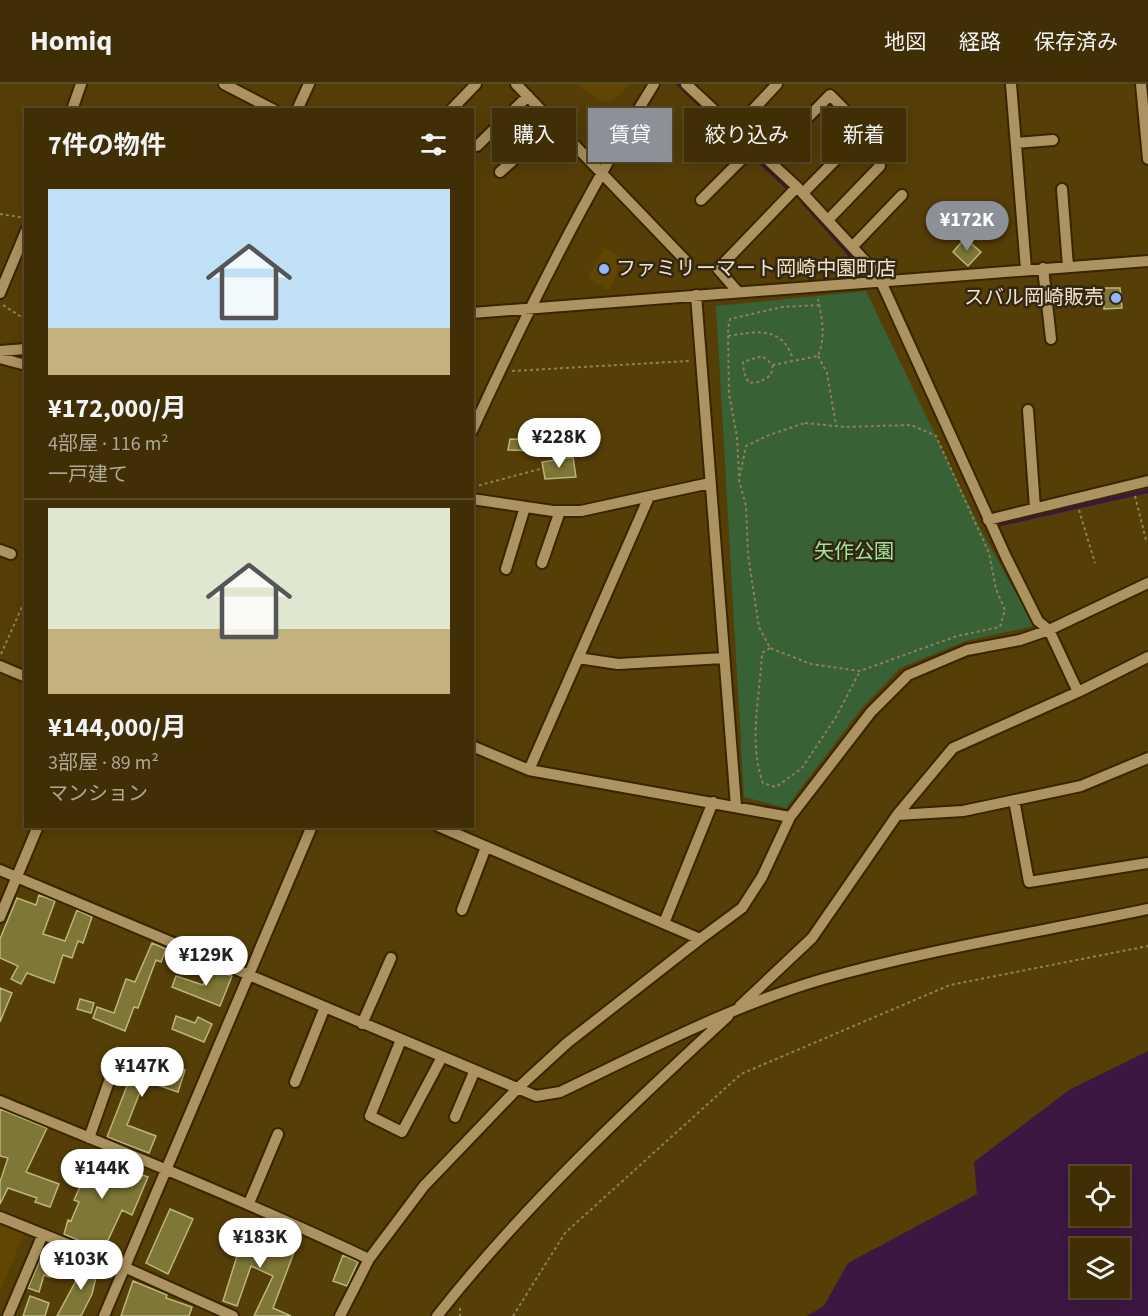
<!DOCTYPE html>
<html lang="ja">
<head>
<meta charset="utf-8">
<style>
	body { margin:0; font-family:"Source Sans 3","Noto Sans JP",sans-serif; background:#47360f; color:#f1f3f6; height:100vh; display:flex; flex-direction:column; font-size:22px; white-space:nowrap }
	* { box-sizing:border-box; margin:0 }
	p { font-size:20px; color:#aea89a }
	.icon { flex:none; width:33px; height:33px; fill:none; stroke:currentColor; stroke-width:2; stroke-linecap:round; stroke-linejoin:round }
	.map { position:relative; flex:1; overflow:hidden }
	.sheet { position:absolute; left:24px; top:24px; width:450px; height:720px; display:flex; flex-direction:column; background:#402e05; border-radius:0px; box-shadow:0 3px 15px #0003,0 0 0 2px #594a27 }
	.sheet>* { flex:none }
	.guide { position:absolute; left:492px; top:24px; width:566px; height:54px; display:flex; gap:12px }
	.fabs { position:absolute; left:1070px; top:1082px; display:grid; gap:12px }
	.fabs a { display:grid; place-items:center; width:60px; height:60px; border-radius:0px; background:#402e05; box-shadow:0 3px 15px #0003,0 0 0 2px #594a27; font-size:30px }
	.price { position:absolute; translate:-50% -51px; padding:0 14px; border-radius:21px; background:#fff; color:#222; font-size:20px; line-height:39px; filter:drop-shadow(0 2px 3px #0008) }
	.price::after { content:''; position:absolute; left:50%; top:36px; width:18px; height:14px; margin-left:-9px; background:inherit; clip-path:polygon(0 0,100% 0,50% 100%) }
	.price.current { background:#8c9099; color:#fff }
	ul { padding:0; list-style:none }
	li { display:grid; align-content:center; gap:12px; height:318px; padding:0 24px }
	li+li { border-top:2px solid #594a27 }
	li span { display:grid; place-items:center; height:186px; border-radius:0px; color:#555 }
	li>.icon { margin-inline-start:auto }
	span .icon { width:108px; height:108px; fill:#fffc; stroke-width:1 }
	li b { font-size:26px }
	h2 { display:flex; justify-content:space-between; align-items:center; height:72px; padding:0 24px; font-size:26px }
	.chip { padding:0 21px; border-radius:0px; background:#402e05; box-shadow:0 3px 15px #0003,0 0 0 2px #594a27; font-size:21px; line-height:54px }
	.chip.current { background:#8c9099; color:#fff }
	header { display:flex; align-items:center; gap:36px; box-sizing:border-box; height:84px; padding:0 30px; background:#402e05; border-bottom:2px solid #594a27 }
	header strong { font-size:28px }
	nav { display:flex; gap:33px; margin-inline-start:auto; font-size:21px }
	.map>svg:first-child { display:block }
	.built { fill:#614602 }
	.green { fill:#386135 }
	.water { fill:#3c1741; fill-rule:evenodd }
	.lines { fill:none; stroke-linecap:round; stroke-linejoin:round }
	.stream { stroke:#3c1741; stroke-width:4 }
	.building { fill:#7f7736; stroke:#bbb57e; stroke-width:1.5 }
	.minor-casing { stroke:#372600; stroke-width:14 }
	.path { stroke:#937f54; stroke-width:2; stroke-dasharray:3 3; stroke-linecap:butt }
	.minor { stroke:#ad9361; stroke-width:10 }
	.poi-dot { fill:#92b7fd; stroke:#322713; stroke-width:2 }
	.labels { text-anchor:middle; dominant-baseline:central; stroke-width:5; stroke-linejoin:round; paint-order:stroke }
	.poi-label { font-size:20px; fill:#f2e4ca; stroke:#322713; text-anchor:start }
	.park-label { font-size:20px; fill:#a1e29b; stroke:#322713 }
</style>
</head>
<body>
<header>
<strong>Homiq</strong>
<nav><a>地図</a><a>経路</a><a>保存済み</a></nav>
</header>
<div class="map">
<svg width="1148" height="1232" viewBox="0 0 1148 1232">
	<rect width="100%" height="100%" fill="#563e07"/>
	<path class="built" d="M578,0h51l-16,17h-13z
		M604,164l19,10 -14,32 -21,-12z
		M0,1139l24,10 -24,58z"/>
	<path class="green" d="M866,207l114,237 54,98 -68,15 -66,27 -39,41 -75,99 -42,-11 -28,-491z"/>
	<path class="water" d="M1148,967v265h-341l17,-10 24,-43 129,-69 -3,-32 95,-72zM1080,1092h39v39h-39zM1080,1164h39v39h-39z"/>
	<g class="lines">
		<path class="stream" d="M678,0l53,50
			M757,75l31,29
			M803,118l64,72
			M1001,440l147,-33"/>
	</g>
	<path class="building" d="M965,154l16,14 -13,14 -15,-14z
		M1103,204h17l2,20 -18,1z
		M510,355l33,1 -1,11 -34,-1z
		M573,373l3,20 -31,2 -3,-17z
		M39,811l16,6 -12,33 22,7 12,-31 15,7 -9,26 -5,-2 -6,17 -9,-3 -9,28 -27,-10 -6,11 -10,-5 7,-13 -18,-8v-19l17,-41 19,7z
		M152,859l14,6 -5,13 -5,-2 -18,48 -4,-1 -9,24 -32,-13 4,-11 17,6 12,-34 9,3z
		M210,884l22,8 -12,30 -48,-19 4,-11 27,9z
		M0,904l12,5 -12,29z
		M80,915l14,4 -3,10 -14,-4z
		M176,932l19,7 3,-6 14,7 -8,18 -32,-13z
		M137,965l18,6 -1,4 31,11 -7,22 -33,-11 -5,11 -13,33 29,11 -7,17 -42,-16 22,-56z
		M0,1025l47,19 -21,44 33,12 -9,23 -15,-5 2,-4 -29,-10 -8,16v-22l8,-24 -8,-2z
		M78,1069l70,24 -16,38 -10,-5 -19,41 -39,-17 4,-14 3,1 8,-19 -5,-2 11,-24 -13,-5z
		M170,1125l23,10 -25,55 -22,-11z
		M246,1143l50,20 -23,61 18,8h-37l19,-40 -22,-10 -14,40 -14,-5z
		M52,1162l8,3 -10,28 -6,-2 -5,17 -11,-4 13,-31 5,2z
		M343,1171l15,7 -11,24 -14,-5z
		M84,1175l15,6 -7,29 -11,22h-24l22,-41z
		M133,1197l34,14 -1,3 26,9 -3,9h-68z
		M30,1212l19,7 -4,13h-22z"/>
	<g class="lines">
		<defs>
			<path id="minor" d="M224,0l50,26
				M516,0l171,178
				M686,0l111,103 81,88 128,282 32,64 11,9 29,62
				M1011,0l15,185
				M1141,0l7,75
				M72,26l9,-26
				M297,26l12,-26
				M451,26l25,-26
				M735,45l42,-45
				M1016,59l37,-3
				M477,62l51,-50
				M767,75l63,-64 35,35 -62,63
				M500,88l54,-48
				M1062,105l6,77
				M701,116l53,-53
				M828,136l52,-54
				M852,163l50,-52
				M1043,184l8,71
				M738,208l-20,-23 79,-82
				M0,209l26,-62
				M696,211l40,511
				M472,229l676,-52
				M0,267l26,-2
				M0,274l26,7
				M1028,326l7,98
				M472,347c55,-120 113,-235 182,-347
				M472,415l81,12h28l129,-28
				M988,436l160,-39
				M0,466l11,4
				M542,479l18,-52
				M506,485l19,-62
				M578,574l40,6 106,-6
				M0,582l26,11
				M472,662l57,24 261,47
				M529,686l120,-273
				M1014,716l15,82 119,-19
				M897,731l66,-4 118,-25 67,-28
				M438,742l262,113 42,-31 20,-31 28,-60 81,-105 37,-37 59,-25 53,-10 29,-10 99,-47
				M0,786l536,226 24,-4c86,-41 171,-86 263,-113 107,-30 217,-47 325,-70
				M462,826l24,-63
				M0,833l38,-91
				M664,839l49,-121
				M740,922l72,-68 85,-123 56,-67 125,-56 70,-35
				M362,940l29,-66
				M401,956l-31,76 32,16 40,-75
				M295,998l30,-75
				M0,1017c124,51 248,101 369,158
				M455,1033l20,-47
				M89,1054l24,-68
				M249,1119l29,-69
				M0,1133l124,50 109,49
				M8,1232l35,-82
				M104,1232l208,-490
				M340,1232l29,-57 55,-73 94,-98 49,-45 133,-104
				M437,1232c87,-110 188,-205 291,-300"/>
		</defs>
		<use href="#minor" class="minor-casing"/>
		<path class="path" d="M0,130l26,4
			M3,221l23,15
			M728,252c30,-5 54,-10 65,23
			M818,272l9,17 9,52
			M773,281l-2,10 -11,7 -11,1 -5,-10 -1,-11 19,-6 11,9 45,-9c8,-20 4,-37 0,-57
			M512,287l177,-10
			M805,339l40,4 66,-2 25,11 53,117 7,36 9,21 -5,17 -43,9 -97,35 -49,-7 -41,-16 -11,-21 -11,-72 -2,-49 -7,-26 7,-34 23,-11z
			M739,392l-2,-39 -8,-43 -1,-65 2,-10 52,-12 38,-2
			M473,403l67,-18
			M1135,412l11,44
			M1079,426l16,53
			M770,564l-8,5c-2,43 -14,89 1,130l13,4 26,-19 34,-51 24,-46
			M1,570l25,-56
			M460,1224v8
			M513,1232l52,-83 176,-159 209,-89 198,-39"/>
		<use href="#minor" class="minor"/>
	</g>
	<g class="poi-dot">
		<circle cx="604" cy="185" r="6"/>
		<circle cx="1116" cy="214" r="6"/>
	</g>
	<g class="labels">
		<g class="poi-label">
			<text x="616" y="185">ファミリーマート岡崎中園町店</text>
			<text x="1104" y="214" text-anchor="end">スバル岡崎販売</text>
		</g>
		<g class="park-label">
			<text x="854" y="468">矢作公園</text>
		</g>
	</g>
</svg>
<div class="fabs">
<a><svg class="icon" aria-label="locate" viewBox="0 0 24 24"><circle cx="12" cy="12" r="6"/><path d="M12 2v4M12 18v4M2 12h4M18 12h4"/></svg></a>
<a><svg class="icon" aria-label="layers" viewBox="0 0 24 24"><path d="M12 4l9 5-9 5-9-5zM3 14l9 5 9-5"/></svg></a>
</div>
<b class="price current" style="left:967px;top:168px">¥172K</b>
<b class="price" style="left:559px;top:385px">¥228K</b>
<b class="price" style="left:206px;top:903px">¥129K</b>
<b class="price" style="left:142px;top:1014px">¥147K</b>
<b class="price" style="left:102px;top:1116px">¥144K</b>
<b class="price" style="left:260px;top:1185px">¥183K</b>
<b class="price" style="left:81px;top:1207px">¥103K</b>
<div class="guide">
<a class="chip">購入</a>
<a class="chip current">賃貸</a>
<a class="chip">絞り込み</a>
<a class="chip">新着</a>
</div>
<section class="sheet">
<h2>7件の物件<svg class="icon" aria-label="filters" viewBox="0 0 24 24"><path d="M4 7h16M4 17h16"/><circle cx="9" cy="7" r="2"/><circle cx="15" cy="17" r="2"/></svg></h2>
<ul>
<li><span style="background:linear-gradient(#bfe0f5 75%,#c2b280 0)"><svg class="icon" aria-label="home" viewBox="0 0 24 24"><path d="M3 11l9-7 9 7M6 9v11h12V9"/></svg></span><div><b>¥172,000/月</b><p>4部屋 · 116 m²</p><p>一戸建て</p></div></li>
<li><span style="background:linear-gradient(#dfe7d0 65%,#c2b280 0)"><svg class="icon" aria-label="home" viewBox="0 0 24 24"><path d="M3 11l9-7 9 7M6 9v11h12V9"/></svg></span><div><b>¥144,000/月</b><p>3部屋 · 89 m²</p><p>マンション</p></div></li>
</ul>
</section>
</div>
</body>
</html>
